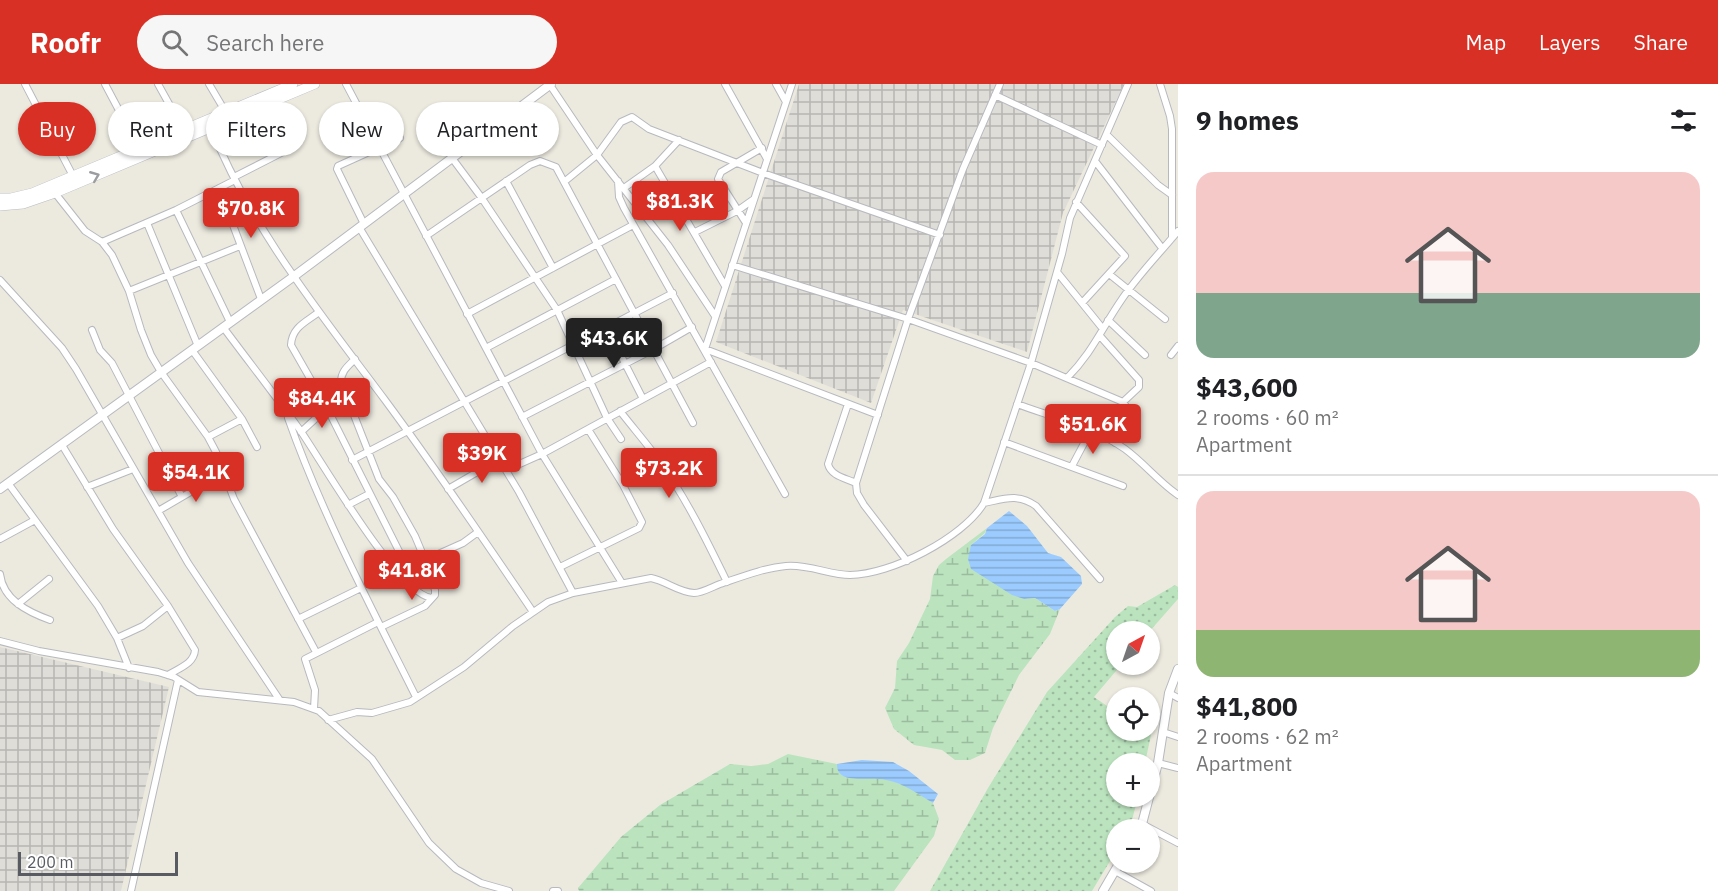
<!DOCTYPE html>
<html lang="en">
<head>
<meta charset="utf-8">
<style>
	body { margin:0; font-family:"IBM Plex Sans",sans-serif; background:#f6f6f6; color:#202124; height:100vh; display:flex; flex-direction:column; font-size:22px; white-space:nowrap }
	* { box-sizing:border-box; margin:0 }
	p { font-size:20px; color:#757577 }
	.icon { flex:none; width:33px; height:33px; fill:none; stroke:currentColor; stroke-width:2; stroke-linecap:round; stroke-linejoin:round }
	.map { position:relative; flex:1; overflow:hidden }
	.side { display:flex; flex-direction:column; background:#fff; width:540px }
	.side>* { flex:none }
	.hud { position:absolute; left:18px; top:18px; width:570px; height:54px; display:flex; gap:12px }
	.needle { width:39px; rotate:40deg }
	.tools { position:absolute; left:1106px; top:537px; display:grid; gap:12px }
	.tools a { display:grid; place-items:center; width:54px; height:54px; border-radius:50%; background:#fff; box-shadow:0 2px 4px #0004; font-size:30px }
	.scale { position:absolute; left:18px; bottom:15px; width:160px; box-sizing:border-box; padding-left:6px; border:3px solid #585b61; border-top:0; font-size:16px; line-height:21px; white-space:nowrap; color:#585b61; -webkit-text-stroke:4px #fff; paint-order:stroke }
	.price { position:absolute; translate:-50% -51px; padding:0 14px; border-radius:6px; background:#d93025; color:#fff; font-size:20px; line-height:39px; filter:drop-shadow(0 2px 3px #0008) }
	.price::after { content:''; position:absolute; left:50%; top:36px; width:18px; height:14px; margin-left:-9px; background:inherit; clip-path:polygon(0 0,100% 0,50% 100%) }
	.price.current { background:#222; color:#fff }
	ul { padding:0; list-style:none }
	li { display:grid; align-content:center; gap:12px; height:318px; padding:0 18px }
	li+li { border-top:2px solid #e0e0e0 }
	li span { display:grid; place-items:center; height:186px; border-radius:18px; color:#555 }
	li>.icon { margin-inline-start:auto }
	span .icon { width:108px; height:108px; fill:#fffc; stroke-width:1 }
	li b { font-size:26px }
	h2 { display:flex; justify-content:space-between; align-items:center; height:72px; padding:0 18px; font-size:26px }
	.pill { padding:0 21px; border-radius:27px; background:#fff; box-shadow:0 2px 4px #0004; font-size:21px; line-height:54px }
	.pill.current { background:#d93025; color:#fff }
	header { display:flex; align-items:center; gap:36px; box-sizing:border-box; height:84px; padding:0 30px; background:#d93025; color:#fff }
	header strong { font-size:28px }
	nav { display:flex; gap:33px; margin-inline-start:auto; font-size:21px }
	.search { width:420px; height:54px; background:#f6f6f6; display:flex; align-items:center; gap:15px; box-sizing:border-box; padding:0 21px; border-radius:33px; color:#757577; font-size:22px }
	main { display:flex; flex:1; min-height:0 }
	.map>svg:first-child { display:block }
	.industrial { fill:url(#industrial-grid) }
	.grass { fill:url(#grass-dots) }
	.wetland { fill:url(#wetland-marsh) }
	.water { fill:url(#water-rules) }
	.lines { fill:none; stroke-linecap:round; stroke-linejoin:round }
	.minor-casing { stroke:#b7b9bf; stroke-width:8 }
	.tertiary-casing { stroke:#b7b9bf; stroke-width:10 }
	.secondary-casing { stroke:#b8bbc2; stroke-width:10 }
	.minor { stroke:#fff; stroke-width:6 }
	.tertiary { stroke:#fff; stroke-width:8 }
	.secondary { stroke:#fff; stroke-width:9 }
	.oneway { stroke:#9b9da0 }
</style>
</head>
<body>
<header>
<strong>Roofr</strong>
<div class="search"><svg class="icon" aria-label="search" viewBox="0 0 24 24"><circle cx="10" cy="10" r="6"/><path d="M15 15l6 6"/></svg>Search here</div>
<nav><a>Map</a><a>Layers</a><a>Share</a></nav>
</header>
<main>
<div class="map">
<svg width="1178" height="807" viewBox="0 0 1178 807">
	<defs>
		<pattern id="industrial-grid" width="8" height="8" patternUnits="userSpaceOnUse" patternTransform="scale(1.5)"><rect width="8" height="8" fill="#dfddd7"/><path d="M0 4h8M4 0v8" fill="none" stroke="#b8b6b2"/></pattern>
		<pattern id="grass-dots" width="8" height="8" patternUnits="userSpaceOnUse" patternTransform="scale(1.5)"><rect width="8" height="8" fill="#bbe4be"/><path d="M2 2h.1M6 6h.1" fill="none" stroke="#9bbc9e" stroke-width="1.8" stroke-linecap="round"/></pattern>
		<pattern id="wetland-marsh" width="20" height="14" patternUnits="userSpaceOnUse" patternTransform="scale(1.5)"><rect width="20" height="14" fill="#bbe4be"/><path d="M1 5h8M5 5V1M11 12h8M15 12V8" fill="none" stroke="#9bbc9e"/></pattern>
		<pattern id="water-rules" width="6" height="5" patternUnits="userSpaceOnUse" patternTransform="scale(1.5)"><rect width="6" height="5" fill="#9cccff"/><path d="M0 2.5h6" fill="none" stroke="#82a9d2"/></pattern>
	</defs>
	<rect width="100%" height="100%" fill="#eceadf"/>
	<path class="industrial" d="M799,0h325l-61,129 -36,139 -124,-42 -32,93 -155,-61z
		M0,563l169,40 -48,204h-121z"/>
	<path class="grass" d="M1175,501l3,2v12l-29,33h-33v32l5,1 -27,32 22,15v18l29,1 6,4 -6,28 -29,1v32l22,1 -6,23 -4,9 -12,1v21l-24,40h-162l58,-103 59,-96 68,-75 13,-11 9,1z"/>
	<path class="wetland" d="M987,444l-2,5 -14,12 53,54 11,-1 20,13 5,-2 -10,25 -31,41 -26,53 -8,25 -15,7h-15l-13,-10 -28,-5 -20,-16 -9,-21 10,-20 2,-27 12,-18 21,-44 3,-23 6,-11 7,-6z
		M788,670l49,10 2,8 4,4 43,3 18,5 29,19 6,16 -5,17 -40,55h-315l-1,-3 43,-51 39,-32 70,-41 21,2 17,-2z"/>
	<path class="water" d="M1009,427l18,15 21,27 13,4 20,19 1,8 -22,25 -5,2 -20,-13 -11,1 -12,-4 -41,-26 -3,-10 3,-14 14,-11 2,-6z
		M862,676l31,2 16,9 29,23 -5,9c-16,-9 -29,-20 -47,-23 -12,-3 -34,1 -43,-4 -5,-3 -6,-7 -6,-12z"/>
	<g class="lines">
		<defs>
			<path id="minor" d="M25,0l48,92
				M105,0l34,64
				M158,0l25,45
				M209,0l16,27
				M346,0l196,370 80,129
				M725,0l42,75
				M776,0l10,18
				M792,0l-87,265 173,66
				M1160,0l10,32 2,13v109
				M550,1l47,70 71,90 47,71
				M995,11l107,50
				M210,41c40,102 110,188 175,275 51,69 100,141 148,212
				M1107,51l51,50 14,10
				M452,74l29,39 76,113 50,108 14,21
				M1095,77l67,87
				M655,82l70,120
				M234,93l49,-25
				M506,97l47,87
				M618,97l1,16 5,11 161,286
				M564,98l33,-27 24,-33 11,-5 17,12 114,44 177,62
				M219,104l42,111
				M624,104l31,-22 24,-26
				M55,109l30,38 17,11 10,13 17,36 12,39 10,25 10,17 47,65 8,15 18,47 82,153
				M1076,118l49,54 -43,47
				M176,126l54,112
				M147,139l51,123
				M746,139l-28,-44 3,-7 41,-24
				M364,140l-27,-55 1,-3 62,-28
				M359,143l160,265 54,101
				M695,148l42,-21 17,-12
				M426,152l104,-71 10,-4 16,6 137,256
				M102,158l74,-32 59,-30
				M732,181l176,54 123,44 92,39 4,6 -12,35
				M1057,188l46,57
				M1109,190l56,45
				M0,196l62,68 14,21 112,194 91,136
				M129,207l111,-45
				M319,228c-13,10 -27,15 -28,33l36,63 84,167
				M467,230l166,-89
				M1108,236l37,35
				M223,243c26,35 52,68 77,103 21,30 99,166 132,168
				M607,244l36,71
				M92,246l8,20 12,13 70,134
				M1100,252l39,44v7l-16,15
				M486,264l130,-69
				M192,266l50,69 15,28
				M1171,271l7,-9
				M355,275c-7,7 -14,12 -14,23l38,97 14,18 22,39 13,31 7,23v5l-10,11 -44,21
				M1067,294c25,-25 35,-50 55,-79 17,-25 37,-45 56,-68
				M848,320l-20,60c3,12 17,14 28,19
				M1017,320c35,13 77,23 108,45 19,14 34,33 53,46
				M620,327c14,18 28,34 41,52 26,37 46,78 66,119
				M522,333l132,-68 38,-22
				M288,334c34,96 82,187 128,279
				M301,348l26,-24
				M208,353l34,-18
				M1004,358l119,44
				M62,361l51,84 55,77 27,44c-1,14 -16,18 -27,25
				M352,376l321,-167
				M1072,382l18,-34
				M506,386l36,-16 169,-92
				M8,399l90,123 19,32 12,30
				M87,403l46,-18
				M448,405l31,-18 18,-17
				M984,419c20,-4 34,-10 52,3l64,73
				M348,421l21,-11
				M158,427l65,-38
				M0,455l35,-19
				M425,476l38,-17 15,-11
				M907,477l-43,-56 -7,-12 -1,-10 52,-164 55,-150 37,-85
				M560,483l79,-39 3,-6 -19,-37 -35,-56
				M0,490c3,26 28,38 50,46
				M409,491l19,-8
				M18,520l31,-25
				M298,535l63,-31
				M117,554l26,-12 25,-20
				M0,557l39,10 119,21 16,5 24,15 96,10 25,9 53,48 57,84 27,26 25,14 28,8
				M1169,609l9,5
				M314,625l1,-19 -10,-31 73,-37
				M328,636l29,-8 15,1 38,-11 54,-35 49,-41 35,-24 25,-9 78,-15c15,3 27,14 43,15 8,0 18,-6 26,-9 21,-7 44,-16 66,-18 22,-2 44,9 64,9 40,0 113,-37 134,-72l47,-140 31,-109 8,-36 58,-134
				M1163,648l15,5
				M1158,679l20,5
				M1142,740l36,19
				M1115,787l36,20
				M131,807l47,-211
				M553,807h5"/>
			<path id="tertiary" d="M0,405l293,-212 258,-193
				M1139,746l3,-6 16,-61 11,-70 9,-24
				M1103,807l17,-29"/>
			<path id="secondary" d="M0,114h11l21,-5 261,-109
				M0,122l23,-2 32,-11 260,-109"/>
		</defs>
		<use href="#minor" class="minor-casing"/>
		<use href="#tertiary" class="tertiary-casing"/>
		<use href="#secondary" class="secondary-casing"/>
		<use href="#minor" class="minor"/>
		<use href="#tertiary" class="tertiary"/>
		<use href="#secondary" class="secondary"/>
	</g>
	<defs><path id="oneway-chevron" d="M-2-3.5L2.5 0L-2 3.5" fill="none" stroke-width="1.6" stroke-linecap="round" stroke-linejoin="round" transform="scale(1.5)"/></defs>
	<use class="oneway" href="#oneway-chevron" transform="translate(95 92) rotate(-22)"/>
</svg>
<div class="tools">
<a><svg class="needle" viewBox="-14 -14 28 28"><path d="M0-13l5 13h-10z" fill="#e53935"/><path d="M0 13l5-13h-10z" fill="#757577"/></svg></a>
<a><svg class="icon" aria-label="locate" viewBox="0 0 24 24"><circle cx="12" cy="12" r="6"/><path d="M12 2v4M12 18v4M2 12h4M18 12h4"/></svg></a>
<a>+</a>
<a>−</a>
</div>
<div class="scale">200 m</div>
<b class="price" style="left:680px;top:148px">$81.3K</b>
<b class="price" style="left:251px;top:155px">$70.8K</b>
<b class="price current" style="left:614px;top:285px">$43.6K</b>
<b class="price" style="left:322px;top:345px">$84.4K</b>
<b class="price" style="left:1093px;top:371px">$51.6K</b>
<b class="price" style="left:482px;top:400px">$39K</b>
<b class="price" style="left:669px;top:415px">$73.2K</b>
<b class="price" style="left:196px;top:419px">$54.1K</b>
<b class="price" style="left:412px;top:517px">$41.8K</b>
<div class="hud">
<a class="pill current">Buy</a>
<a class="pill">Rent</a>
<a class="pill">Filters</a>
<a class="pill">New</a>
<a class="pill">Apartment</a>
</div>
</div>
<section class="side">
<h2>9 homes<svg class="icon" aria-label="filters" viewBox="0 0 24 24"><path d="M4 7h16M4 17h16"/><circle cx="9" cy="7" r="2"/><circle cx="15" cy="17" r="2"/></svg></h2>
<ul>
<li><span style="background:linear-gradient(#f6c9c9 65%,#7fa58c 0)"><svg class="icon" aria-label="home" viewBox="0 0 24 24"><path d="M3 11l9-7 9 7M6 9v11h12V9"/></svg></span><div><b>$43,600</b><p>2 rooms · 60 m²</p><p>Apartment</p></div></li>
<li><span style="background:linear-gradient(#f6c9c9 75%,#8fb573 0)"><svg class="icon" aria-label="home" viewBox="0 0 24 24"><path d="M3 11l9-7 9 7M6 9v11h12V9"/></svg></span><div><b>$41,800</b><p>2 rooms · 62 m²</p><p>Apartment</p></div></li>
</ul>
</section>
</main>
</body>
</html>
